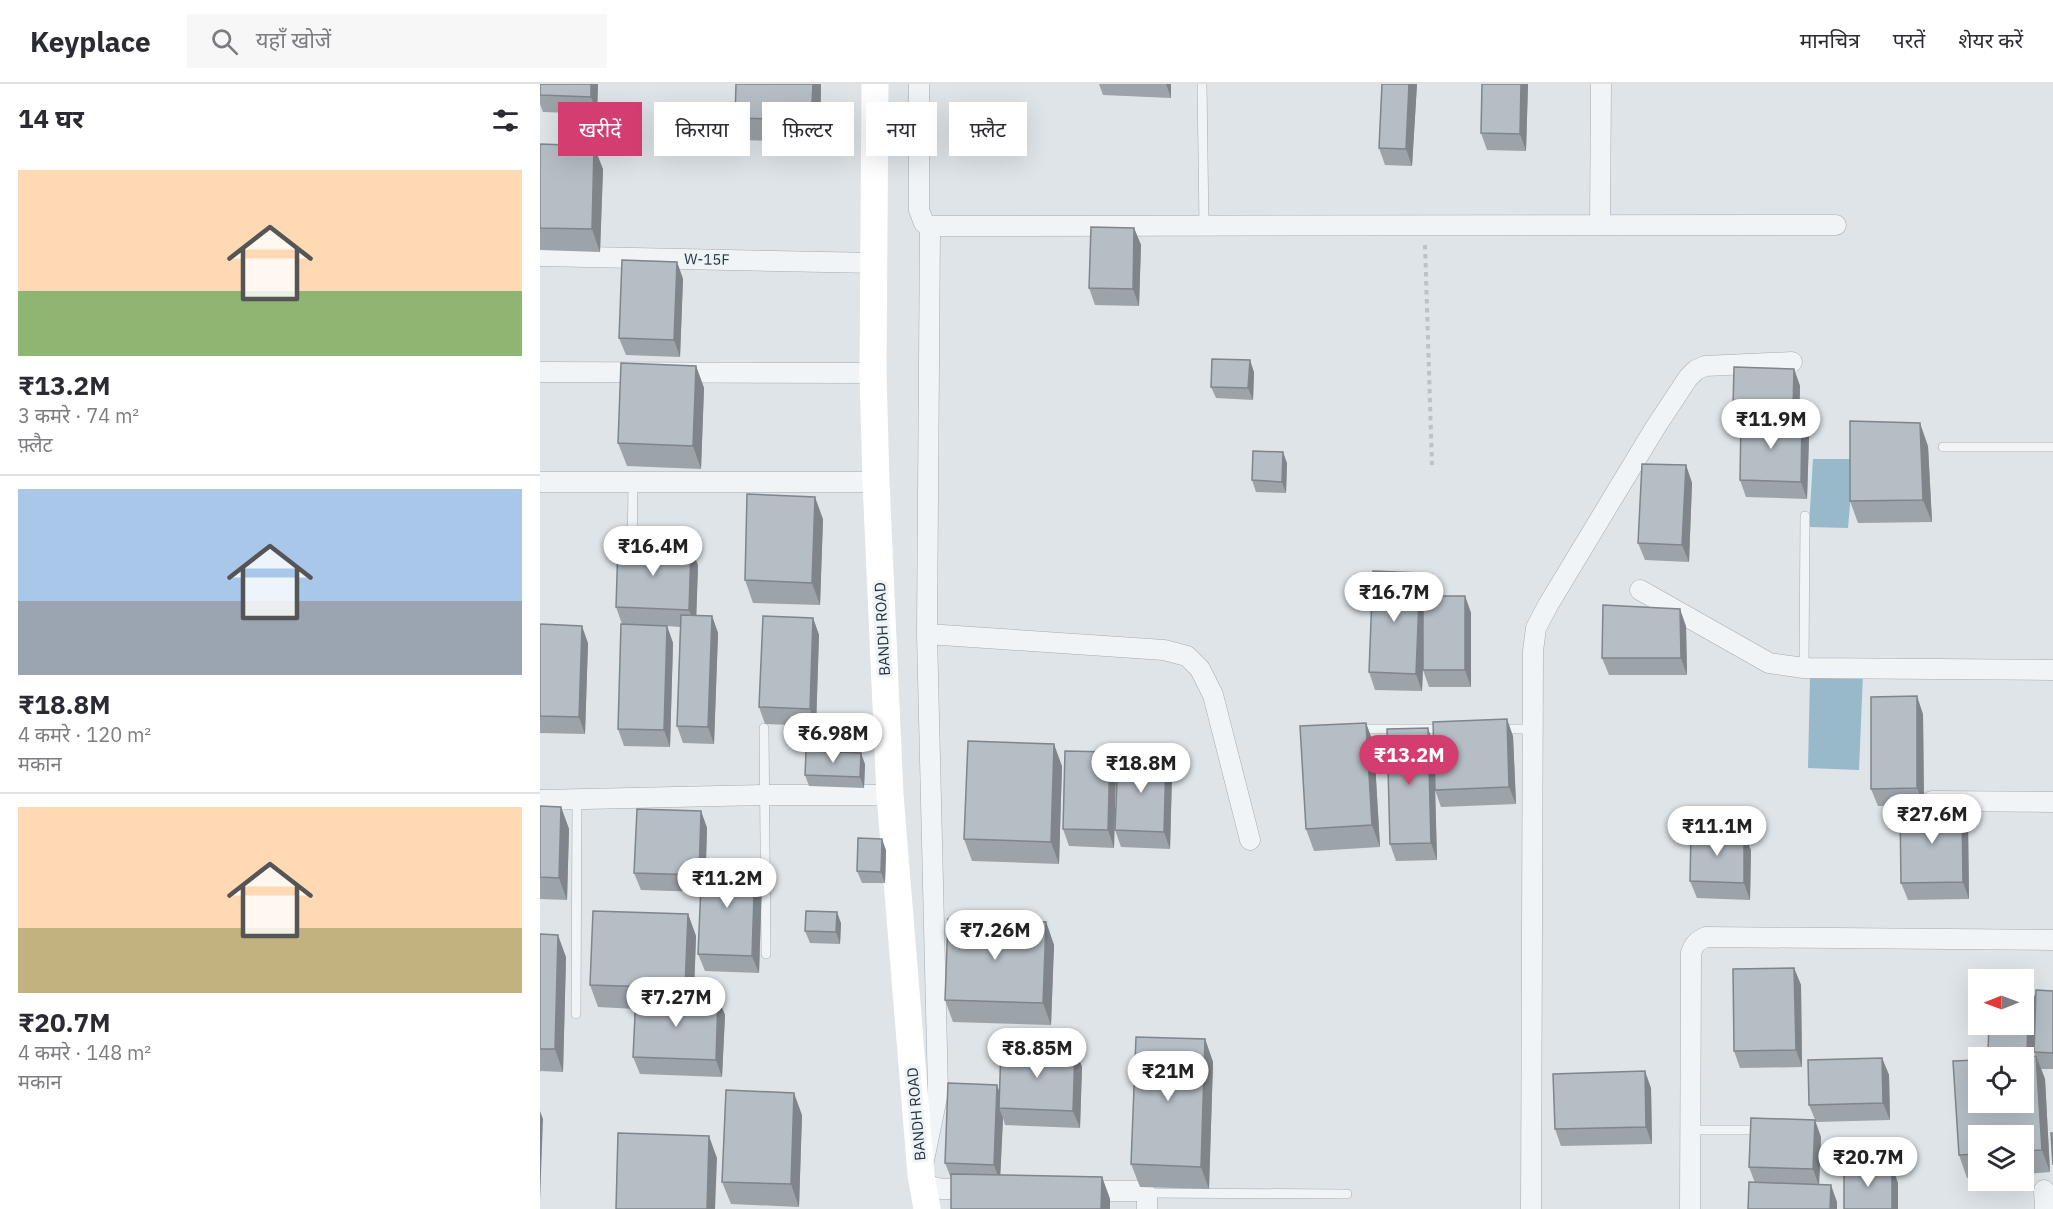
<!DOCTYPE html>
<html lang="hi">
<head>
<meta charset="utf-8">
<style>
	body { margin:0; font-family:"IBM Plex Sans","Noto Sans Devanagari",sans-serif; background:#f7f7f7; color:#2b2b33; height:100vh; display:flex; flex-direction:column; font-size:22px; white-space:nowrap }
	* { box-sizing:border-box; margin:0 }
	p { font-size:20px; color:#7c7c81 }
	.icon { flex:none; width:33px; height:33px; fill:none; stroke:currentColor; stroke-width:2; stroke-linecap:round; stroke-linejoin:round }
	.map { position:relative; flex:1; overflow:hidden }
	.sheet { display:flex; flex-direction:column; background:#fff; width:540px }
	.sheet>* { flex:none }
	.top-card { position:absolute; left:18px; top:18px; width:570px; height:54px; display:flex; gap:12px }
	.needle { width:39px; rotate:269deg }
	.fabs { position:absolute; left:1428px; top:885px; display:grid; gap:12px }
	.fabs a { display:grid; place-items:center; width:66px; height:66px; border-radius:0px; background:#fff; box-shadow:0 6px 24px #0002; font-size:30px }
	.price { position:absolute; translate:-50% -51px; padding:0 14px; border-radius:21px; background:#fff; color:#222; font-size:20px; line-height:39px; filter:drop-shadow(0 2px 3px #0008) }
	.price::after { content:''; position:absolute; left:50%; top:36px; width:18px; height:14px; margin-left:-9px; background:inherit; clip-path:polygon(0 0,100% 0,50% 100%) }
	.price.selected { background:#d43d6f; color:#fff }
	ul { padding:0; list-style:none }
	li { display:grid; align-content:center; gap:12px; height:318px; padding:0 18px }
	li+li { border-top:2px solid #e1e1e2 }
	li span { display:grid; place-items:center; height:186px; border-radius:0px; color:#555 }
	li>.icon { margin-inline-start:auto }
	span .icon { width:108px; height:108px; fill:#fffc; stroke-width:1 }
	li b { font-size:26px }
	h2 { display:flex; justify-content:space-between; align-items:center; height:72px; padding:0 18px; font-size:26px }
	.pill { padding:0 21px; border-radius:0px; background:#fff; box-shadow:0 6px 24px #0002; font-size:21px; line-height:54px }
	.pill.selected { background:#d43d6f; color:#fff }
	header { display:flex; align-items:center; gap:36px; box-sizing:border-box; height:84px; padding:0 30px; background:#fff; border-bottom:2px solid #e1e1e2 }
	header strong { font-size:28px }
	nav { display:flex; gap:33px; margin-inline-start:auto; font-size:21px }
	.search { width:420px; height:54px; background:#f7f7f7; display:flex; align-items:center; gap:15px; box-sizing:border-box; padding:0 21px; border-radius:0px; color:#7c7c81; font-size:22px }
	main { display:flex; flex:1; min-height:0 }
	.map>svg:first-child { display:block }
	.water { fill:#97b9ca }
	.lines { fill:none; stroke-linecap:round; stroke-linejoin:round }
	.lane-casing { stroke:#a3acb2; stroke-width:10 }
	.street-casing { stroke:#a3acb2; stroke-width:21 }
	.path { stroke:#bcc2c7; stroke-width:4; stroke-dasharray:4.5 4.5; stroke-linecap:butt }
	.lane { stroke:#f1f4f7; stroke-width:9 }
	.street { stroke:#f1f4f7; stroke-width:20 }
	.secondary { stroke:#fff; stroke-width:27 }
	.wall { fill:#9ca3a9 }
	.shaded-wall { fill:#7f858a }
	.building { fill:#b5bec5; stroke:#7f858a; stroke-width:1.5 }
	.labels { text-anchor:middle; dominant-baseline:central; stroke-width:6; stroke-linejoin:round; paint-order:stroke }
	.street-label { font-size:15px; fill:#273440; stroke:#eef3f6 }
</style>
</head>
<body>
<header>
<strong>Keyplace</strong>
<div class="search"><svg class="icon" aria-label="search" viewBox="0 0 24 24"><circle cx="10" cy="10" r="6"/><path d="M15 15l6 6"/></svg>यहाँ खोजें</div>
<nav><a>मानचित्र</a><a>परतें</a><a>शेयर करें</a></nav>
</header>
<main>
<section class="sheet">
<h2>14 घर<svg class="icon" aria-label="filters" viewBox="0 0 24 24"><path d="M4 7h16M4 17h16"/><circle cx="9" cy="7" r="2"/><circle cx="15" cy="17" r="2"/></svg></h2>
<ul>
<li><span style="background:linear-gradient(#ffd9b3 65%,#8fb573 0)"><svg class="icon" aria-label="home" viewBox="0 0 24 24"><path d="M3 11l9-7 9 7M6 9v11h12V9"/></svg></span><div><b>₹13.2M</b><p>3 कमरे · 74 m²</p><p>फ़्लैट</p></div></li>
<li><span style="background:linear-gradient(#a9c7e8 60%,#9aa5b1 0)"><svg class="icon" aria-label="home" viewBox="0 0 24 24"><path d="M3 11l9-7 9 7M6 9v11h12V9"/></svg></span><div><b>₹18.8M</b><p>4 कमरे · 120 m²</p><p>मकान</p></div></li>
<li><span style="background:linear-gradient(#ffd9b3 65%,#c2b280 0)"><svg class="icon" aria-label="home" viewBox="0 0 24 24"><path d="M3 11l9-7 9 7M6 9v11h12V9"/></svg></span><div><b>₹20.7M</b><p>4 कमरे · 148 m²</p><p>मकान</p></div></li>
</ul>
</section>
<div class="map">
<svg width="1513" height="1125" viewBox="0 0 1513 1125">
	<rect width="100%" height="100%" fill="#dee4e8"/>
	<path class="water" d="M1273,375h41l-6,69 -39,-1z
		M1323,590l-4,96 -51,-2 2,-90z"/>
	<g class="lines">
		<defs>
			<path id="lane" d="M662,0l2,142
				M1403,363h110
				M92,473l1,-75
				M1264,584l1,-152
				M224,644l2,226
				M818,645h86
				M959,645h34
				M36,930l1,-214
				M1151,1046h70
				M605,1109l202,1"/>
			<path id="street" d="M379,0v126l5,13 6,3 906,-1
				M1060,140l1,-140
				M390,142l-3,408 11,458 -17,83 9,11 12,3h34
				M0,172l335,7
				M0,288l333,1
				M0,398h336
				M1100,506l129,73 35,5 249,2
				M387,550l237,16 23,6 13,13 13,26 37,145
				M0,716l225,-5h125
				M1392,717l121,1
				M1504,1106l1,19
				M540,1107h61l6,4v14
				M991,1125l2,-558 3,-23 12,-23 107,-177 33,-50 8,-8 9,-4 87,-4
				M1150,1125l1,-256c3,-9 6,-12 15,-16l347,3"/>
		</defs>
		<use href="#lane" class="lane-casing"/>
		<use href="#street" class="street-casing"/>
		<path class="path" d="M885,161l7,220"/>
		<use href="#lane" class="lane"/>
		<use href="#street" class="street"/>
		<path class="secondary" d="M335,0l-2,289 3,109 14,313 31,380 6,34"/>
	</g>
	<path class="wall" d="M0,0h58l-1,30 -54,-2 -3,-8z
		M196,0h85l-1,59 -77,-3 -8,-22z
		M559,0h72v14l-68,-3z
		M842,0h35l-5,82 -27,-1 -6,-17z
		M942,0h46l-2,67 -39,-1 -6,-17z
		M0,60l63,25 -3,83 -60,-2z
		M594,144l7,17 -2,61 -44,-1 -6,-17z
		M137,178l6,17 -3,78 -54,-2 -7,-17z
		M156,282l8,22 -3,81 -74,-3 -9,-23z
		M1254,285l6,17 -1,34 10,17 -2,62 -61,-2 -6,-17 1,-56h-1l-7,-17z
		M714,288l-1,28 -37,-2 -5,-11z
		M1388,362l4,76 -74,1 -8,-22z
		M747,379l-1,30 -30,-1 -4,-12z
		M1146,381l6,18 -3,79 -44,-2 -7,-17z
		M283,435l-3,86 -67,-2 -8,-23z
		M158,481l-2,50 16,1 6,17 -4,111 -31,-1 -6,-17 3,-99 -13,-1 6,17 -3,104 -46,-1 -6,-17 4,-105 -6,-17z
		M886,506v6h39l6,17v74h-42l-6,-17v-5l-1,26 -47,-1 -6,-18z
		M273,534l6,17 -3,91 -51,-2 -6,-17z
		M0,540l48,19 -3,91 -45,-1z
		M1146,542l1,49h-78l-7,-17z
		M1383,630l1,91 -46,1 -7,-17z
		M826,639l8,22 6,102 -66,4 -8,-22z
		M973,652l3,68 -75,3 -6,-17 2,70 -41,1 -6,-17 43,-101z
		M325,680l-1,24 -55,-2 -4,-11z
		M522,682l-3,98 -87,-3 -8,-22z
		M576,685l-2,79 -45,-2 -6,-17z
		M632,691l-2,74 -49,-2 -6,-17z
		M0,722l21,1 8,22 -2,71 -27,-1z
		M1422,723l6,17 1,75 -61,1 -7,-17z
		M161,727l6,17 -1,34 49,2 7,17 -3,92 -54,-2 -7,-17 3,-62 -60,-2 -7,-17z
		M346,766l-1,33h-23l-5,-12z
		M1211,766l-1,50 -53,-2 -7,-17z
		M148,830l8,22 -2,61 24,1 7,17 -3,62 -82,-3 -7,-17 2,-48 -37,-2 -8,-22z
		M506,838l8,23 -3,80 -98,-3 -8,-22z
		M301,839l-1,21 -30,-1 -5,-12z
		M0,850l26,23 -3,115 -23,-1z
		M1254,884l7,17 1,82 -62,1 -6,-17z
		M1513,907v78h-12l4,10 5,93 -26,2v-38h-46v41l-11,1 -8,-23 65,-97h-34l-2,-6 48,-53 -2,57h2l-2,-4z
		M665,955l8,23 -4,127 -69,-2 -9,-23z
		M535,965l7,18 -2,61 -75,-3 -2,-7 -3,57 102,2 8,22v10h-159v-31l-6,-15 52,-78 2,7z
		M1342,974l7,17 1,45 -74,2 -7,-17z
		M1111,1004l1,56 -91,2 -6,-17z
		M262,1031l-3,92 -68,-3 -9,-22z
		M1281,1053l-2,48 18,17 -82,-19 -6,-16z"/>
	<path class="shaded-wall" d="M51,0h7l-1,30 -6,-17z
		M273,0h8l-1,59 -9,-23z
		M626,0h5v14z
		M869,0h8l-5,82 -6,-17z
		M981,0h7l-2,67 -6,-17z
		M54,62l9,23 -3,83 -8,-23z
		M594,144l7,17 -2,61 -6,-17z
		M137,178l6,17 -3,78 -6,-17z
		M710,276l4,12 -1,28 -5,-12z
		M156,282l8,22 -3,81 -8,-23z
		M1254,285l6,17 -1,40 -6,-17z
		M1262,336l7,17 -2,62 -6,-17z
		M1380,339l8,23 4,76 -9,-22z
		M743,368l4,11 -1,30 -4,-11z
		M1146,381l6,18 -3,79 -7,-17z
		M275,413l8,22 -3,86 -8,-22z
		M151,464l7,17 -2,62 -7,-17z
		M880,489l6,17 -4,101 -6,-17z
		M925,512l6,17v74l-6,-17z
		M1140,525l6,17 1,49 -6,-17z
		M172,532l6,17 -4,111 -6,-17z
		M273,534l6,17 -3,91 -6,-17z
		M42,542l6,17 -3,91 -6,-17z
		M127,542l6,17 -3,104 -6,-17z
		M1377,612l6,18 1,91 -7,-17z
		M967,635l6,17 3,68 -7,-17z
		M826,639l8,22 6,102 -8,-22z
		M888,644l6,17 3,115 -6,-17z
		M514,660l8,22 -3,98 -8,-22z
		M570,668l6,17 -2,79 -6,-18z
		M321,669l4,11 -1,24 -4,-11z
		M626,674l6,17 -2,74 -6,-17z
		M21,723l8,22 -2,71 -8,-22z
		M1422,723l6,17 1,75 -6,-17z
		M161,727l6,17 -2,64 -6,-17z
		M1204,749l7,17 -1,50 -6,-17z
		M342,755l4,11 -1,33 -4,-11z
		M215,780l7,17 -3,92 -7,-17z
		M297,828l4,11 -1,21 -4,-12z
		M148,830l8,22 -3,75 -8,-23z
		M506,838l8,23 -3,80 -8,-22z
		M18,851l8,22 -3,115 -8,-23z
		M1254,884l7,17 1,82 -6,-17z
		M1489,898l7,17 -3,72 -6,-17z
		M178,914l7,17 -3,62 -6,-17z
		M665,955l8,23 -4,127 -8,-22z
		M535,965l7,18 -2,61 -7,-17z
		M1496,972l9,23 5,93 -8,-22z
		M1342,974l7,17 1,45 -7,-17z
		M1105,987l6,17 1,56 -6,-17z
		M457,1001l6,17 -4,6 4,10 -3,64 -6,-17z
		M254,1009l8,22 -3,92 -8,-23z
		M0,1027l3,8 -3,82z
		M1275,1036l6,17 -2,49 -6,-17z
		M169,1052l8,22 -2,51h-8z
		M1352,1082l6,17v26h-6z
		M562,1093l8,22v10h-9z
		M1291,1101l6,17v7h-7z"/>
	<path class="building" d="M0,0h51v13l-51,-2z
		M196,0h77l-2,36 -76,-2z
		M842,0h27l-3,65 -27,-1z
		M942,0h39l-1,50 -39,-1z
		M0,60l54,2 -2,83 -52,-1z
		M551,143l43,1 -1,61 -44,-1z
		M82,176l55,2 -3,78 -55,-2z
		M672,275l38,1 -2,28 -37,-1z
		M81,279l75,3 -3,80 -75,-3z
		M1194,283l60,2 -1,40 -60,-2z
		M1201,334l61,2 -1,62 -61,-2z
		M1310,337l70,2 3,77 -73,1z
		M713,367l30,1 -1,30 -30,-2z
		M1102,380l44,1 -4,80 -44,-2z
		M207,410l68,3 -3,86 -67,-3z
		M78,461l73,3 -2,62 -73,-3z
		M833,487l47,2 -4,101 -47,-2z
		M883,512h42v74h-42z
		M1063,521l77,4 1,49h-79z
		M141,531l31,1 -4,111 -31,-1z
		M223,532l50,2 -3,91 -51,-2z
		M0,540l42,2 -3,91 -39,-1z
		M81,540l46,2 -3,104 -46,-1z
		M1377,612v92l-46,1v-92z
		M967,635l2,68 -74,3 -2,-68z
		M826,639l6,102 -66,4 -6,-103z
		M888,644l3,115 -41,1 -3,-115z
		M428,657l86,3 -3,98 -87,-3z
		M266,667l55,2 -1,24 -55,-2z
		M525,667l45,1 -2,78 -45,-1z
		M578,672l48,2 -2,74 -49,-2z
		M0,722l21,1 -2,71 -19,-1z
		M1422,723l1,75 -62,1 -1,-75z
		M97,725l64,2 -2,64 -65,-2z
		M1151,748l53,1v50l-54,-2z
		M318,754l24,1 -1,33 -24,-1z
		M162,778l53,2 -3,92 -54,-2z
		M53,827l95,3 -3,74 -95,-3z
		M266,827l31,1 -1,20 -31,-1z
		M408,835l98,3 -3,81 -98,-3z
		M0,850l18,1 -3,114h-15z
		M1254,884l2,82 -62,1 -1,-82z
		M1484,897l5,1 -2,72 -39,-2 1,-28h35z
		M1496,906l17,1v62l-19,-1z
		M96,911l82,3 -2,62 -83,-3z
		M596,953l69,2 -4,128 -70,-3z
		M461,963l74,2 -2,62 -74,-3z
		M1496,972l6,94 -18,1v-15h-46v18l-19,1 -6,-94 25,-1v42h46v-44h-9z
		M1342,974l1,45 -74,2 -1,-45z
		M1105,987l1,56 -91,2 -2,-55z
		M408,999l49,2 -3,80 -49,-2z
		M186,1006l68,3 -3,91 -69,-2z
		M1211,1034l64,2 -2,49 -64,-2z
		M78,1049l91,3 -2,73h-91z
		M1511,1049h2v32z
		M1304,1082h48v43h-48z
		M411,1090l151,3 -1,32h-150z
		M1209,1098l82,3 -1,24h-82z"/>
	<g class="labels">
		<g class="street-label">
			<text transform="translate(167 175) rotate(1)">W-15F</text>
			<text transform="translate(342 545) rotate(-93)">BANDH ROAD</text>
			<text transform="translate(376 1030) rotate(-95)">BANDH ROAD</text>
		</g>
	</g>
</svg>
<div class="fabs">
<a><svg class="needle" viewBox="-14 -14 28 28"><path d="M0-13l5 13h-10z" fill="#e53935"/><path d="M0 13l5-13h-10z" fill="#7c7c81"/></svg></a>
<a><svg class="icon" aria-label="locate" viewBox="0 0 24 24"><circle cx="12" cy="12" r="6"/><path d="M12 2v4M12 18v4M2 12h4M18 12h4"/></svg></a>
<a><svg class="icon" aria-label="layers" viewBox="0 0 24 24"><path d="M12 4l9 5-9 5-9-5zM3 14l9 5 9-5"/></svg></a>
</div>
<b class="price" style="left:1231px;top:366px">₹11.9M</b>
<b class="price" style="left:113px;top:493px">₹16.4M</b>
<b class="price" style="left:854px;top:539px">₹16.7M</b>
<b class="price" style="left:293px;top:680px">₹6.98M</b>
<b class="price selected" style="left:869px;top:702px">₹13.2M</b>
<b class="price" style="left:601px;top:710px">₹18.8M</b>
<b class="price" style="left:1392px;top:761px">₹27.6M</b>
<b class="price" style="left:1177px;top:773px">₹11.1M</b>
<b class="price" style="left:187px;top:825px">₹11.2M</b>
<b class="price" style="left:455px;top:877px">₹7.26M</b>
<b class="price" style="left:136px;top:944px">₹7.27M</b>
<b class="price" style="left:497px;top:995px">₹8.85M</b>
<b class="price" style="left:628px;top:1018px">₹21M</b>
<b class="price" style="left:1328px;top:1104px">₹20.7M</b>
<div class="top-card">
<a class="pill selected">खरीदें</a>
<a class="pill">किराया</a>
<a class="pill">फ़िल्टर</a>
<a class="pill">नया</a>
<a class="pill">फ़्लैट</a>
</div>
</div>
</main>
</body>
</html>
